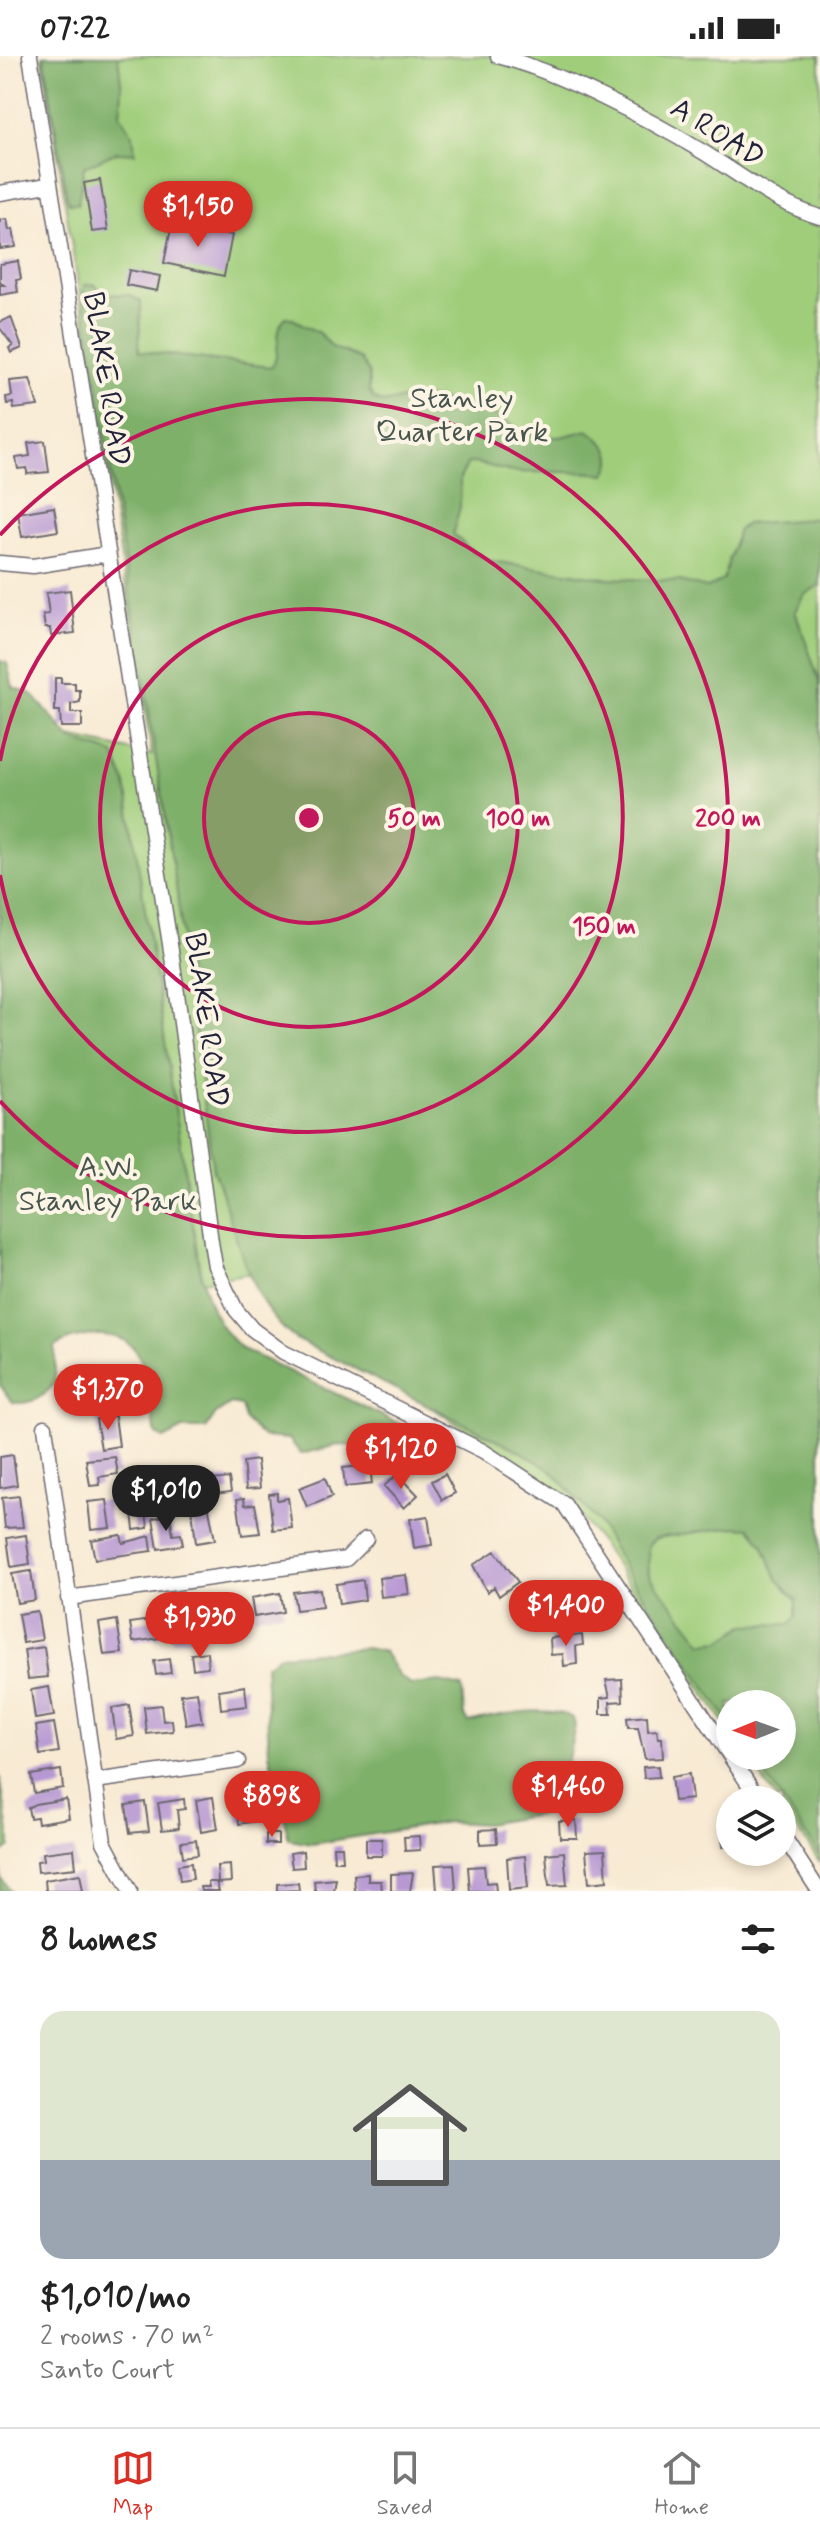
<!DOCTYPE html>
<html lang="en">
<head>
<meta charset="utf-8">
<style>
	body { margin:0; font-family:Mynerve,sans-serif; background:#f6f6f6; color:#222; height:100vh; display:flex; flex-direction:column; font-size:30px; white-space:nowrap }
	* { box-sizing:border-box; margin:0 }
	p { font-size:26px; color:#767676 }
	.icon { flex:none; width:44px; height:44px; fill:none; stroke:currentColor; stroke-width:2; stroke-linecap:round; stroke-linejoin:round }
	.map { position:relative; height:1835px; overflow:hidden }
	.drawer { display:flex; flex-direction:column; background:#fff; flex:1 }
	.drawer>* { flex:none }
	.needle { width:52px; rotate:269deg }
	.buttons { position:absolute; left:716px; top:1634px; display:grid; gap:16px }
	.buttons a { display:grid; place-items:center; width:80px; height:80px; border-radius:50%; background:#fff; box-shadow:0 4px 12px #0003; font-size:40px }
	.price { position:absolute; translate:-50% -68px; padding:0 18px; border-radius:28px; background:#d93025; color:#fff; font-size:26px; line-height:52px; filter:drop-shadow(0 2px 4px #0008) }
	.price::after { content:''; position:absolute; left:50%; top:48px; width:24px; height:18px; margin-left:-12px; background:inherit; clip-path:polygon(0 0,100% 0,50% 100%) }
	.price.selected { background:#222; color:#fff }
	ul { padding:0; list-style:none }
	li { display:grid; align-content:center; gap:16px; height:424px; padding:0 40px }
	li span { display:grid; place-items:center; height:248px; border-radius:24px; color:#555 }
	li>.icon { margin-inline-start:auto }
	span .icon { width:144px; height:144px; fill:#fffc; stroke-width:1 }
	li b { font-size:34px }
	h2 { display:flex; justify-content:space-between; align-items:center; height:96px; padding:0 40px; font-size:34px }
	.status { display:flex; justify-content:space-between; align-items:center; height:56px; padding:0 40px; background:#fff; direction:ltr }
	.status svg { height:22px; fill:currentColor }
	.tab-bar { display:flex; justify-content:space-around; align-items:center; height:112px; border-top:2px solid #e0e0e0; background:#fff; font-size:22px; color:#767676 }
	.tab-bar a { display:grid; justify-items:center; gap:4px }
	.tab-bar .selected { color:#d93025 }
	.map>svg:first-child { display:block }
	.green { fill:#9fcd7a; stroke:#60785a; stroke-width:2 }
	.forest { fill:#7fb06a; stroke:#506952; stroke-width:2; fill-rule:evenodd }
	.building { fill:#b798d3 }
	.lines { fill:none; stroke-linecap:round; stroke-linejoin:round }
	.minor-casing { stroke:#6d6870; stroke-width:17 }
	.minor { stroke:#fff; stroke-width:14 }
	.ring { fill:none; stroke:#c2185b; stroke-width:4 }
	.labels { text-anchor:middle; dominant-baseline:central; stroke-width:8; stroke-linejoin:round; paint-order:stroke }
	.street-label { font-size:30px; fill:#22223b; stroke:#fcf5e5 }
	.park-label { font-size:30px; fill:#48554e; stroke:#fcf5e5 }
	.centre { fill:#c2185b; stroke:#fcf5e5; stroke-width:4 }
	.ring-label { font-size:24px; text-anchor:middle; font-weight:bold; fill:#c2185b; stroke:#fcf5e5; stroke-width:8; stroke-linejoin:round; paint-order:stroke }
</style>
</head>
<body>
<div class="status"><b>07:22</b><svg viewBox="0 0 49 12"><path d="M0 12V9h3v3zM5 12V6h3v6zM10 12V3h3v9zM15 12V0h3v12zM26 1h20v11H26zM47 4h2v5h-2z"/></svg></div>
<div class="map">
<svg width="820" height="1835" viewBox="0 0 820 1835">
	<rect width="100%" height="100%" fill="#fcf5e5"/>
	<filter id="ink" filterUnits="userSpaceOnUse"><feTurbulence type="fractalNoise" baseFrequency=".0125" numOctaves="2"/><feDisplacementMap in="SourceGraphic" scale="16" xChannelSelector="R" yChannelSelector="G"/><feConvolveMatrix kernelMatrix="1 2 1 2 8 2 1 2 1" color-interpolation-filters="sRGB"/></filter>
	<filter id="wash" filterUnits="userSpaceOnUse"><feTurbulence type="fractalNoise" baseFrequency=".006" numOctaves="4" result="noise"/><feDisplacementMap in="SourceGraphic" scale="32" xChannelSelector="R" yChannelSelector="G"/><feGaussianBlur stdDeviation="1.8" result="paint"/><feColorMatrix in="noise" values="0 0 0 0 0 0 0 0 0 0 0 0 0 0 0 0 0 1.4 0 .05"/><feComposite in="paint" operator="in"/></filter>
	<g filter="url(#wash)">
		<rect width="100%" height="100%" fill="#f8ead3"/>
		<path class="green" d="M42,0h778v1806l-38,-55v-7h-5l-30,-44h35v-52h-52v27l-132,-192 -38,-47 -226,-149 -83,-70 -251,41 52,-581 100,22z"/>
		<path class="forest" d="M44,0h74l4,35 -2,24 13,20 2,18 -18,-1 -33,15 -6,37 -9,-1 -2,-5z
			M94,228l10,10 25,1 12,6 -2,50 132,16c12,-14 1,-37 15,-50l5,1 28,15 13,14 27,11 10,15v18l5,8 9,4 30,-6 19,1 58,14 33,19 18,6h19l28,-7c15,11 33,25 17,44 -29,-4 -58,-1 -88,-2 -17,0 -31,-10 -49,-9l-8,15v29l-7,27 21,19 17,8 114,17 75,3 27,7 16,-8 15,-50 8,-6 74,-6v67l-16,10 -9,16 25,72v1172l-68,-99h30v-52h-52v19l-105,-154 -27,-47 -46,-51 -34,-21 -221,-110c-53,-38 -60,-113 -84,-170l-37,-284 -93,-591 1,-10zM732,1471l18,1 13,16 14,35 19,21v17l-6,7 -45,1 -24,16 -18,2 -54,-68 -1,-30 8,-7z
			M0,605l7,2 6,24 18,6 41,47 42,14 12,30 73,481c7,34 16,61 43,84l158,75 7,7 -1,9 -17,6 -50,-1 -38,9 -12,-15 -26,-2 -18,-17 -4,-14 -10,-2 -15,10 -10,15h-23l-19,10 -8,-5c-6,-23 -6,-57 -17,-78 -14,-29 -63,-24 -84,-9v36c-11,14 -25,23 -43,19l-12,-17z
			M366,1592l18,4 15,24 12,9 29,-3 22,5 2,28 5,7c25,-7 81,-18 104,-4l2,8 -8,37 2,42 -26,9 -58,10 -37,-2 -136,22 -23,-4 -20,-87 -4,-88 16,-10z
			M0,1721l10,61v9l-9,7v24l10,13h-11z"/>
		<g id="blocks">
			<path class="building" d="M100,124l8,50 -16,2 -8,-49z
				M7,163l2,11 4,-1 3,18 -16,2v-29z
				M172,167l60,12 -8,41 -60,-13z
				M18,205l3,18 -5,1 2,12 -18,3v-10h4l-4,-3v-18z
				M129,214l31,6 -3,15 -31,-6z
				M11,261l11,31 -11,5 -2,-5 4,-2 -13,-18v-6z
				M30,323l8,27 -24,3 -1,-6 -6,1 -1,-7 6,-1 -2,-15z
				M45,385l4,31 -22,2v-6l-9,1 -2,-11 14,-2 -2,-13z
				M54,451l4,24 -36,6 -4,-24z
				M70,534l5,43 -24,3 -1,-8h-5l-2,-13 6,-1 -3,-21z
				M55,622h6v5h14v7h5v12l-9,2v9h11v14h-21l-1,-16h-5z
				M99,1317l6,10 7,-5 10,15 -24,16 -16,-25z
				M115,1360l4,30 -18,3 -5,-30z
				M13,1399l4,30 -17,3v-31z
				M115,1401l3,17 -19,3 1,8 -10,1 -4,-26z
				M257,1404l3,28 -14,1 -3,-27z
				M370,1409l2,19 -27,3 -2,-19z
				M124 1426a9 9 0 1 1 18 0a9 9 0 1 1-18 0Z
				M398,1418l20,21 -14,13 -20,-22z
				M445,1418l10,19 -13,7 -10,-19z
				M229,1422l2,14 -17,2 -2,-14z
				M325,1422l7,19 -25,10 -8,-19z
				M277,1437v7l11,-2 4,30 -19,2 -4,-36z
				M19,1440l4,31 -18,1 -3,-30z
				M244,1442l1,7 10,-1 5,29 -18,2 -5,-36z
				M107,1444l4,28 -20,2 -3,-28z
				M208,1448l7,36 -19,3 -4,-33z
				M146,1455l2,17 -14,2 -2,-18z
				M170,1459l3,20 8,-1 2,11 -25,4 -5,-31z
				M428,1460l4,29 -18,3 -4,-29z
				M26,1479l4,29 -19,3 -4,-29z
				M121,1479l2,8 27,-7 2,15 -57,8 -4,-19z
				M495,1495l23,31 -19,14 -5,-9 -7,5 -14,-27z
				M31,1515l4,29 -18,3 -5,-29z
				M406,1519l3,19 -28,3 -2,-19z
				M363,1524l2,20 -26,4 -3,-20z
				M320,1533l2,18 -26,3 -3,-18z
				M280,1537l3,19 -29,5 -3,-19z
				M233,1547l4,20 -29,4 -3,-20z
				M193,1554l2,9 -8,1 7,18 -22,3 -4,-28z
				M37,1555l5,29 -19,3 -5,-29z
				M158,1563l2,19 -27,4 -3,-19z
				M117,1564l5,33 -18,2 -5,-32z
				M582,1579l1,10 -7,1 1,18 -13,2 -1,-12 -12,1 -1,-17z
				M44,1591l4,30 -20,2 -4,-29z
				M207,1596l1,15 -15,2 -2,-15z
				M169,1603l2,14 -15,2 -2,-14z
				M622,1623l1,22 -13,1 1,12h-10v-16l9,-1 -4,-17z
				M245,1630l2,20 -26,3 -2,-19z
				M49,1631l5,29 -19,3 -4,-29z
				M197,1636l5,30 -16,3 -5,-31z
				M129,1649l5,31 -18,3 -4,-31z
				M161,1649l2,16 9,-1 1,11 -26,3 -3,-27z
				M647,1660l1,15 9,-1 1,8h4l1,20 -18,1 -7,-31h-10l-1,-10z
				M54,1667l5,29 -19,3 -4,-29z
				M658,1710l1,11 -15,1 -1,-11z
				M61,1714l2,18 -29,5 -3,-18z
				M689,1718l3,25 -18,2 -3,-24z
				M213,1741l5,32 -17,3 -5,-32z
				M66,1743l3,19 -31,5 -1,-6 -7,1 -2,-10 7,-4z
				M184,1743l1,10 -8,1 2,18 -17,2 -4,-27z
				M145,1746l4,29 -19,2 -4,-28z
				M265,1746l3,17 -29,5 -2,-18z
				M576,1764l1,18h-17l-1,-17z
				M725,1766h5v24l-7,1 -2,-19 4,-1z
				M496,1773l1,14 -17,1v-14z
				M266,1778h12v10h-12z
				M419,1780l1,14 -15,1 -1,-14z
				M366,1783h16v17h-16z
				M196,1784l2,15 -15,2 -2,-15z
				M333,1790h9l1,15h-9z
				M74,1793l2,19 -38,4 -1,-11 7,-1 -1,-7z
				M605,1794l2,31 -18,2 -3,-32z
				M303,1795l1,16 -12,1 -2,-15z
				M564,1796l3,33 -18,1 -3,-32z
				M525,1800l3,32 -19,2 -2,-32z
				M191,1807l2,16 -13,2 -2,-16z
				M454,1808l2,27h-19l-2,-26z
				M230,1809l1,17 -13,1 -1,-17z
				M484,1810l2,17 9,-1 1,9h-26l-2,-24z
				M413,1817l-3,18h-19v-17z
				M80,1818l3,17h-37l-1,-11z
				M368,1818v7h13l1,10h-27l-1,-16z
				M336,1823l-2,12h-19l-1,-10z
				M208,1826h8l3,9h-18l-1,-4h9z
				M298,1827l1,7 -22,1v-7z"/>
		</g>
	</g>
	<g filter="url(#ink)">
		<use href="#blocks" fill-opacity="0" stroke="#6d6870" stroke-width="2"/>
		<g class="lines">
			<defs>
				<path id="minor" d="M30,0l142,901 39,285 4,24 21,44 16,19 31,23 200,99 81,53 166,252
					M498,0c61,16 151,63 205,96 39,24 73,52 117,65
					M0,137l48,-8
					M0,507l33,3 75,-12
					M45,1371l59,415 26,49
					M68,1542l278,-39 20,-20
					M730,1700l29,44
					M95,1725l143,-20
					M782,1778l37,57"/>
			</defs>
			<use href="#minor" class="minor-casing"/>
			<use href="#minor" class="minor"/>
		</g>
	</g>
	<circle cx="309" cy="762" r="105" fill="#c2185b" fill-opacity=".12"/>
	<g class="ring">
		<circle cx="309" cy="762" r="105"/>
		<circle cx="309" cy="762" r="209"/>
		<path d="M0 705A314 314 0 1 1 0 819"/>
		<path d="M0 479A419 419 0 1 1 0 1045"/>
	</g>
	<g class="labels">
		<g class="street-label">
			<text transform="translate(717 77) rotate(32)">A ROAD</text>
			<text transform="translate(106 323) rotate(81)">BLAKE ROAD</text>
			<text transform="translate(206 964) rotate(82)">BLAKE ROAD</text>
		</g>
		<g class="park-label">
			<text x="462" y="342">Stanley<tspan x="462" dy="34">Quarter Park</tspan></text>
			<text x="108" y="1111">A.W.<tspan x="108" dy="34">Stanley Park</tspan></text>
		</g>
	</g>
	<circle cx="309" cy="762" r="12" class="centre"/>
	<g class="ring-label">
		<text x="414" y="770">50 m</text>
		<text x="518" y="770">100 m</text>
		<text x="728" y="770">200 m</text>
		<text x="604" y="878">150 m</text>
	</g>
</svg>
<div class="buttons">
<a><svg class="needle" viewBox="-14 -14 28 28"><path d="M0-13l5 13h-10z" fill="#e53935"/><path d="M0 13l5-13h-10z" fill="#767676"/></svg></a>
<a><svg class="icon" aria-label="layers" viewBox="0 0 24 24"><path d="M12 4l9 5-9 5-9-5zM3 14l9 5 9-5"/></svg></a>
</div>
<b class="price" style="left:198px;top:193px">$1,150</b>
<b class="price" style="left:108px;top:1376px">$1,370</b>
<b class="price" style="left:401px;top:1435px">$1,120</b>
<b class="price selected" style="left:166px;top:1477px">$1,010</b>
<b class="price" style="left:566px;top:1592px">$1,400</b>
<b class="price" style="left:200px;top:1604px">$1,930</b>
<b class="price" style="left:568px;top:1773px">$1,460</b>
<b class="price" style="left:272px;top:1783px">$898</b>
</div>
<section class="drawer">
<h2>8 homes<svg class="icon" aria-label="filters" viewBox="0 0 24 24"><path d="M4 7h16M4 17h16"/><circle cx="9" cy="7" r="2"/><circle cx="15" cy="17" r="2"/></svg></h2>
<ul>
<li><span style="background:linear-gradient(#dfe7d0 60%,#9aa5b1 0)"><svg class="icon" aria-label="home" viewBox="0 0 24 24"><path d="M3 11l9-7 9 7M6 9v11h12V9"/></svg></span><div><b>$1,010/mo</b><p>2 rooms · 70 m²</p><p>Santo Court</p></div></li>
</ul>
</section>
<nav class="tab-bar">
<a class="selected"><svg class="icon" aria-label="map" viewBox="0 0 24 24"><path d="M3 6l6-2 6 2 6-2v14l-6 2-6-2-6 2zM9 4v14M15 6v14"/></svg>Map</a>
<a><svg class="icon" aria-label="saved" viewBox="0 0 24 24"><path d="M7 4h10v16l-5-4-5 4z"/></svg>Saved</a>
<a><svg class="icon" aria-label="home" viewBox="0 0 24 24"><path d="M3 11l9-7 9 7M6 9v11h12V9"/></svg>Home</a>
</nav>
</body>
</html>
